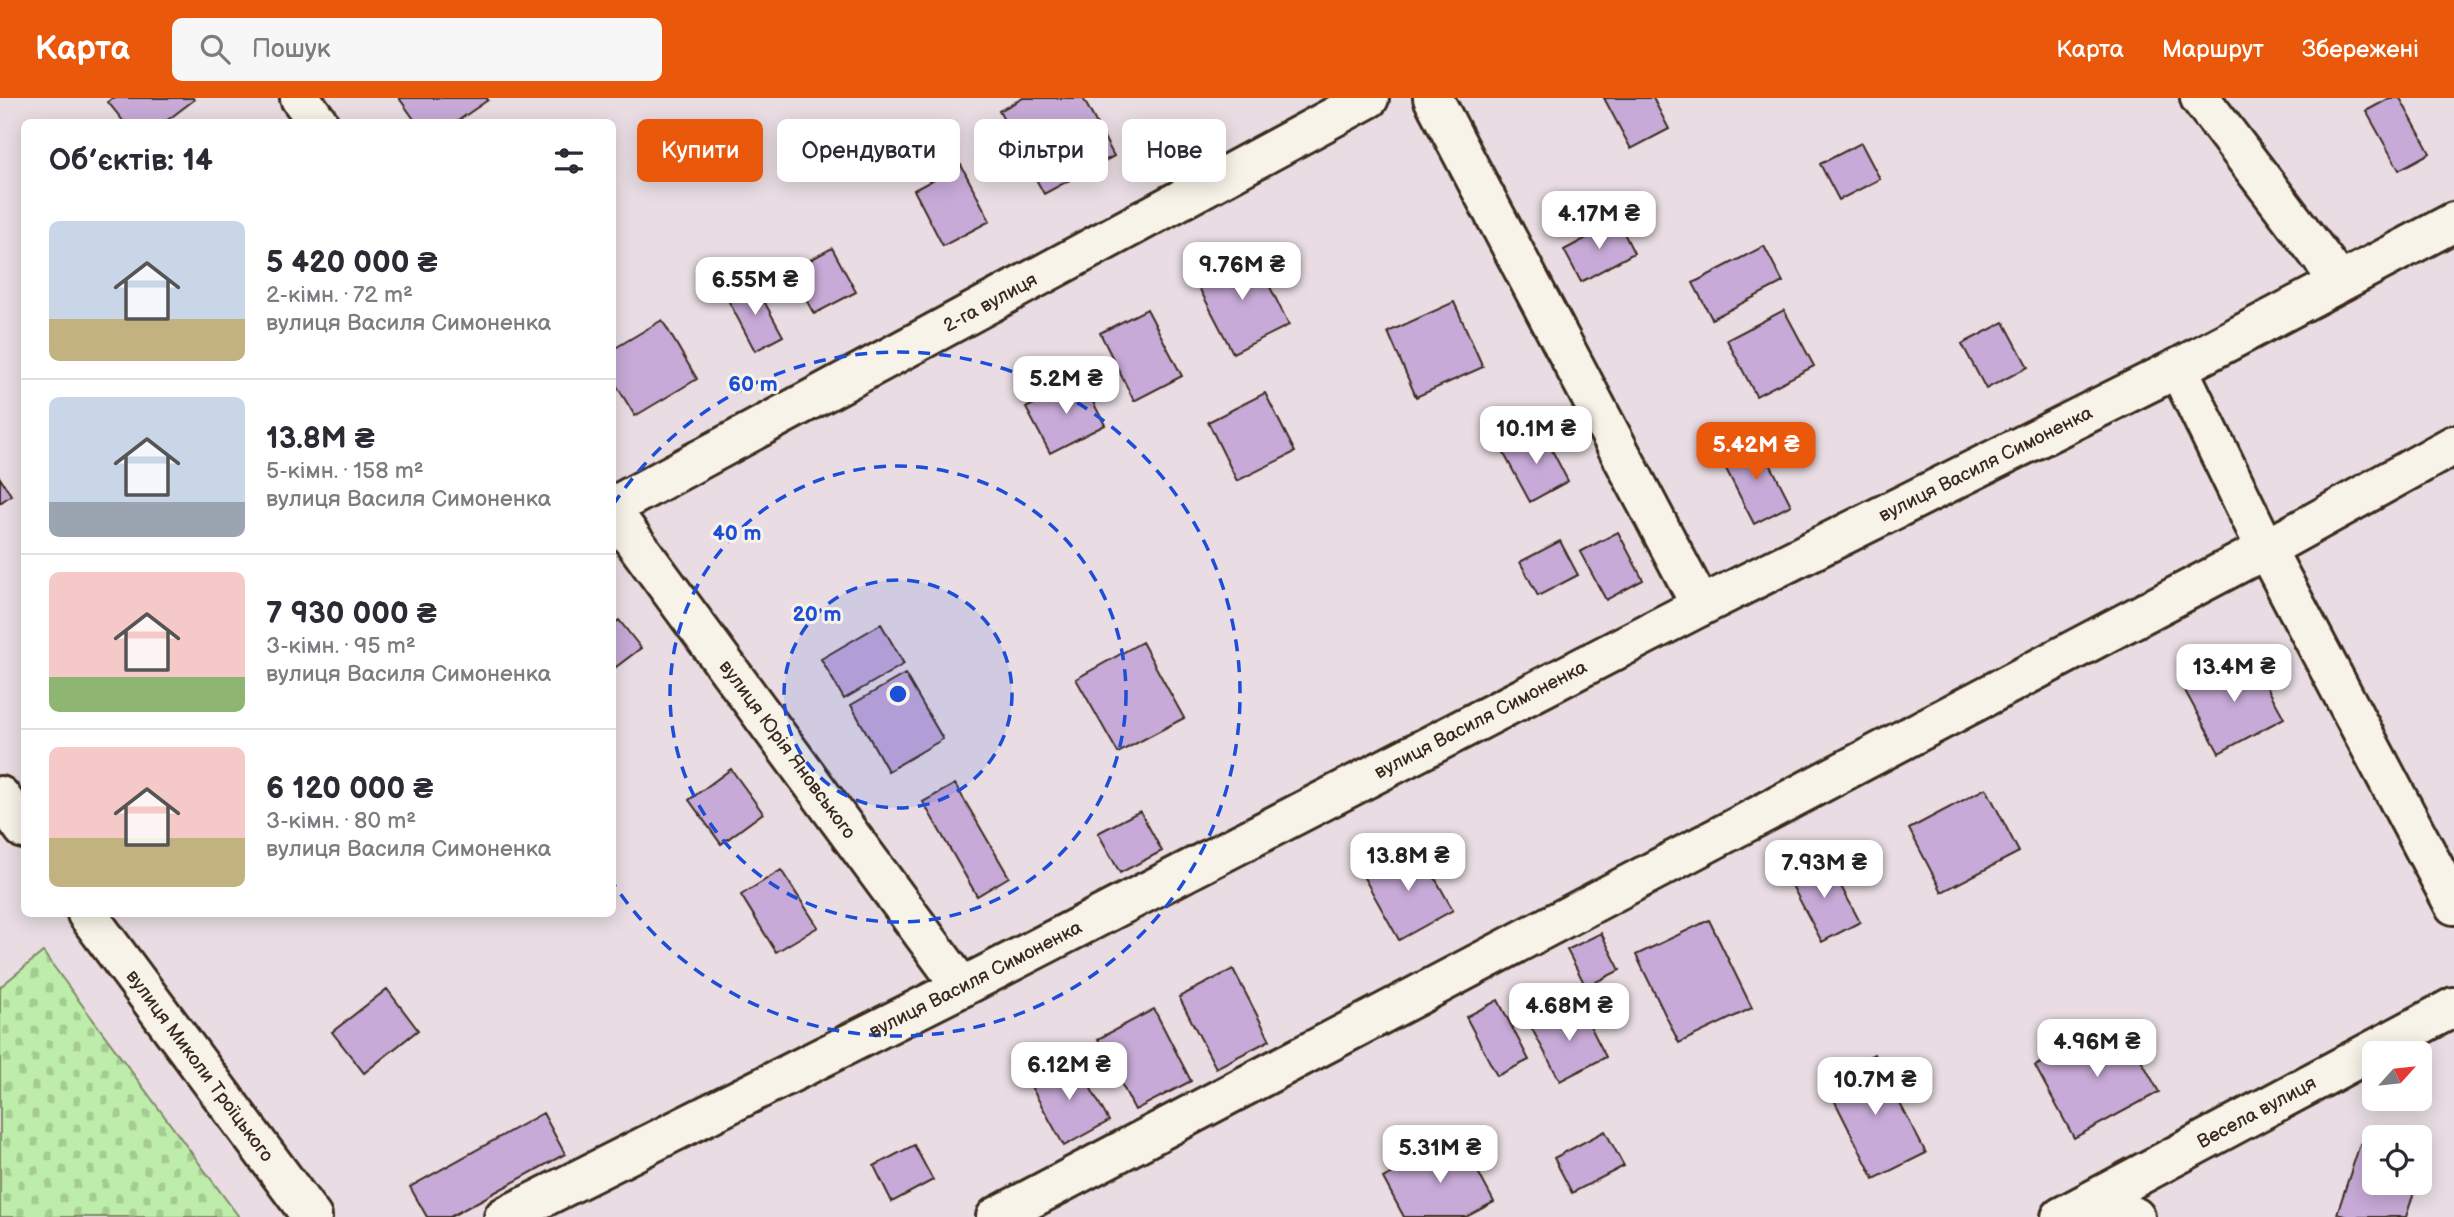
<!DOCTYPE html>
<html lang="uk">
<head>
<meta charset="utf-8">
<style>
	body { margin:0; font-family:"Balsamiq Sans",sans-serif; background:#f7f7f7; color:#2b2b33; height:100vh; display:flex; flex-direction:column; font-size:26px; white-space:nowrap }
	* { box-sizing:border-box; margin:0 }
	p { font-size:23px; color:#7c7c81 }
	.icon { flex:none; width:38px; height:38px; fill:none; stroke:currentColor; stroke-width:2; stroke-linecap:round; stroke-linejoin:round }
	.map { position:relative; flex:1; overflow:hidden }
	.sheet { position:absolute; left:21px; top:21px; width:595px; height:798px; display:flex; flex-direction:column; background:#fff; border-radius:10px; box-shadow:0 4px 18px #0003 }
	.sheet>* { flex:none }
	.hud { position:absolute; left:637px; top:21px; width:665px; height:63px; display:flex; gap:14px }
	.needle { width:46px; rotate:63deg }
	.buttons { position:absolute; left:2362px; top:943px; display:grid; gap:14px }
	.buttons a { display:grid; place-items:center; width:70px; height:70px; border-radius:10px; background:#fff; box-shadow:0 4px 18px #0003; font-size:35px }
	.price { position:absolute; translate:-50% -60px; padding:0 16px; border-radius:14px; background:#fff; color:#222; font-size:23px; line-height:46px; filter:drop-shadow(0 2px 4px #0008) }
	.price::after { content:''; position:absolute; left:50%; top:42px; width:21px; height:16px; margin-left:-10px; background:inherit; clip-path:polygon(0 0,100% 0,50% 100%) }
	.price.current { background:#ea580c; color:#fff }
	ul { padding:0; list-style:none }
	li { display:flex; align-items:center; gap:21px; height:175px; padding:0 28px }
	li+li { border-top:2px solid #e1e1e2 }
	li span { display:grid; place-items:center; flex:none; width:196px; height:140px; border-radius:10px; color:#555 }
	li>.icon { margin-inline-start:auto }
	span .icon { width:84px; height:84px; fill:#fffc; stroke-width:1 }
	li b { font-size:30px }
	h2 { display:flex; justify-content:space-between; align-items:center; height:84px; padding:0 28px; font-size:30px }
	.pill { padding:0 24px; border-radius:10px; background:#fff; box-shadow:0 4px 18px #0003; font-size:24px; line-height:63px }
	.pill.current { background:#ea580c; color:#fff }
	header { display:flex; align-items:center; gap:42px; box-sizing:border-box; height:98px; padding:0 35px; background:#ea580c; color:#fff }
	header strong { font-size:33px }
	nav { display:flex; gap:38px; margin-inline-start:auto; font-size:24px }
	.search { width:490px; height:63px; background:#f7f7f7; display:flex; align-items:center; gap:18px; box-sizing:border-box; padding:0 24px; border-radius:10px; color:#7c7c81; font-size:26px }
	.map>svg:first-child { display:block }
	.cemetery { fill:url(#cemetery-stones); stroke:#7c8b64; stroke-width:2 }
	.building { fill:#c7aad7; stroke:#3b2a1e; stroke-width:2 }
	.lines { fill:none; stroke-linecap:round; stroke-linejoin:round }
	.minor-casing { stroke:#3b2a1e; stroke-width:44 }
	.minor { stroke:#f7f3e8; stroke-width:38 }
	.ring { fill:none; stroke:#1d4ed8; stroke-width:3.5; stroke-dasharray:12 9 }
	.labels { text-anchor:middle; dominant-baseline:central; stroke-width:6; stroke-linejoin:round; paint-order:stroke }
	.street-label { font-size:19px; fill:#3b2a1e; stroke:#f7f3e8 }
	.centre { fill:#1d4ed8; stroke:#f7f3e8; stroke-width:3.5 }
	.ring-label { font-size:21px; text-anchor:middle; font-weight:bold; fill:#1d4ed8; stroke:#f7f3e8; stroke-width:6; stroke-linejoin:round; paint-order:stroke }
</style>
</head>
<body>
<header>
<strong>Карта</strong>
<div class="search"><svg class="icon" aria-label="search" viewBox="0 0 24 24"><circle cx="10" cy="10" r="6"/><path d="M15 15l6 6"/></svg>Пошук</div>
<nav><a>Карта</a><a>Маршрут</a><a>Збережені</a></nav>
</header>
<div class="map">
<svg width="2454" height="1119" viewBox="0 0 2454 1119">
	<defs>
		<pattern id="cemetery-stones" width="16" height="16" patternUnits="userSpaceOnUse" patternTransform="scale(1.75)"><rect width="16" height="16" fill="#beecaa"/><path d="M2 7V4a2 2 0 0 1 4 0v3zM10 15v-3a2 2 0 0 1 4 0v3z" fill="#a4cb92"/></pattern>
	</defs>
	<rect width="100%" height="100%" fill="#e9dde3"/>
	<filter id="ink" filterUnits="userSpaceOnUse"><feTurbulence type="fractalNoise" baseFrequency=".0143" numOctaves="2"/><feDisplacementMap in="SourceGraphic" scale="14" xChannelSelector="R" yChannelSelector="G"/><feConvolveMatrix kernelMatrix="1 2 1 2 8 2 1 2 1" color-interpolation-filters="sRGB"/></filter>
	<g filter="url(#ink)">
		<path class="cemetery" d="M43,854l196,265h-239v-230z"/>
		<path class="building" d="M112,0h81l1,2 -29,22h-41l-16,-20z
			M399,0h88l1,2 -32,22h-40z
			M1023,0h60l31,58 -70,38 -45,-83z
			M1604,0h49l16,31 -38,20z
			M2390,0h10l30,55 -31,17 -33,-59z
			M1861,45l19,36 -41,21 -19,-36z
			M961,67l29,56 -47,25 -29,-56z
			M1618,123l16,32 -53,29 -17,-32z
			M1764,148l19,36 -71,37 -19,-36z
			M832,150l24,44 -42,22 -24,-43z
			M1252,153l37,74 -56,28 -38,-73z
			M754,185l29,53 -28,15 -28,-53z
			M1454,204l29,65 -67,30 -28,-65z
			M1147,211l35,67 -48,25 -34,-68z
			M1784,212l30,56 -58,30 -29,-56z
			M662,222l35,59 -62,37 -23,-38v-28z
			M2004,224l24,45 -42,22 -24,-45z
			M1081,281l24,46 -55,28 -24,-45z
			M1265,295l30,59 -58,29 -29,-59z
			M1542,333l26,50 -38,21 -27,-50z
			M1758,342l33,65 -37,19 -33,-65z
			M0,380l11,17 -11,8z
			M1618,434l25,48 -37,20 -26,-48z
			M1560,443l18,34 -40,21 -18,-34z
			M619,522l22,28 -29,22v-45z
			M881,526l23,40 -60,35 -23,-40z
			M1142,544l42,76 -66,35 -42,-74z
			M2249,556l35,64 -65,35 -35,-64z
			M905,576l38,65 -55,32 -37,-66z
			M731,671l32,44 -42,31 -32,-44z
			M955,686l54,93 -32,19 -54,-94z
			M1986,690l33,64 -77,40 -33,-63z
			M1140,713l22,40 -42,22 -22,-40z
			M1417,748l36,64 -54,30 -36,-64z
			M1826,760l34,64 -38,20 -34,-64z
			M781,772l37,57 -42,25 -35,-57z
			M1709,822l43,88 -73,35 -43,-88z
			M1601,835l19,37 -34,17 -19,-37z
			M1233,871l37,71 -54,28 -37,-71z
			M387,891l31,41 -54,43 -32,-41z
			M1498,902l31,60 -32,16 -31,-59z
			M1579,906l27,53 -46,24 -28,-52z
			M1154,911l37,72 -56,29 -37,-71z
			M2119,922l40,72 -85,46 -39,-72z
			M1874,956l52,99 -52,26 -50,-99z
			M1074,960l35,63 -45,25 -35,-63z
			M543,1015l22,41 -115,63h-23l-17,-30z
			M1605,1033l19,35 -52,27 -18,-35z
			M1460,1040l34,64 -28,15h-62l-21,-39z
			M2360,1046l15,5v34h42l-11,34h-58l-11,-3z
			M914,1047l19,35 -41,22 -18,-36z"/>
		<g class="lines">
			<defs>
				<g id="minor">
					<path d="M300,0l18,24"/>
					<path d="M1433,0l268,508"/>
					<path d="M2200,0l140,184"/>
					<path d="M2178,270l88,181 188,356"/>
					<path id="s1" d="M612,409l757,-409"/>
					<path id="s2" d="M612,413l350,476"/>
					<path d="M0,698l24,33"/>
					<path id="s3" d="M87,816l225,303"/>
					<path d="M2091,1104l44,15"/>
					<path id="s4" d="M504,1119l458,-230 739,-381 477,-238 276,-146"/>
					<path d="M996,1119l1270,-668 188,-104"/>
					<path id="s5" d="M2061,1119l393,-210"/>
				</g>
			</defs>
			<use href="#minor" class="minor-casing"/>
			<use href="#minor" class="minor"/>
		</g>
	</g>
	<circle cx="898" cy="596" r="114" fill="#1d4ed8" fill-opacity=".12"/>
	<g class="ring">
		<circle cx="898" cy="596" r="114"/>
		<circle cx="898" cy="596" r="228"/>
		<path d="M613 407A342 342 0 1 1 613 785"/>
	</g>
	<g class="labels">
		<g class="street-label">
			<text stroke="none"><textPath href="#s1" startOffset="430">2-га вулиця</textPath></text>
			<text stroke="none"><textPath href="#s4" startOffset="1662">вулиця Василя Симоненка</textPath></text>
			<text stroke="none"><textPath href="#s4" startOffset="1096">вулиця Василя Симоненка</textPath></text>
			<text stroke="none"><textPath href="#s2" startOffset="296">вулиця Юрія Яновського</textPath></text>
			<text stroke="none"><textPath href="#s4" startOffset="528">вулиця Василя Симоненка</textPath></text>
			<text stroke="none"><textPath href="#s3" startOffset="189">вулиця Миколи Троїцького</textPath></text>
			<text stroke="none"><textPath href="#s5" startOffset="222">Весела вулиця</textPath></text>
		</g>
	</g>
	<circle cx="898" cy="596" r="10" class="centre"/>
	<g class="ring-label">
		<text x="753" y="293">60 m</text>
		<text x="737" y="442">40 m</text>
		<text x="817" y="523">20 m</text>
	</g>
</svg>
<div class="buttons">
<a><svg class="needle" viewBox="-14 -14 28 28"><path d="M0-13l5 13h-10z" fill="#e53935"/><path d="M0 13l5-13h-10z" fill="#7c7c81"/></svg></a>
<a><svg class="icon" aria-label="locate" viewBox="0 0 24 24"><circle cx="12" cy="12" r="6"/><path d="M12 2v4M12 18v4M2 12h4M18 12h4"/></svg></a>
</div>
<b class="price" style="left:1599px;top:153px">4.17M ₴</b>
<b class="price" style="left:1242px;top:204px">9.76M ₴</b>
<b class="price" style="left:755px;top:219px">6.55M ₴</b>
<b class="price" style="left:1066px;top:318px">5.2M ₴</b>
<b class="price" style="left:1536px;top:368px">10.1M ₴</b>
<b class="price current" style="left:1756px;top:384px">5.42M ₴</b>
<b class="price" style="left:2234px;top:606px">13.4M ₴</b>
<b class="price" style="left:1408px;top:795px">13.8M ₴</b>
<b class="price" style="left:1824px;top:802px">7.93M ₴</b>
<b class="price" style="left:1569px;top:945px">4.68M ₴</b>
<b class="price" style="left:2097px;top:981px">4.96M ₴</b>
<b class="price" style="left:1069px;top:1004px">6.12M ₴</b>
<b class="price" style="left:1875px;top:1019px">10.7M ₴</b>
<b class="price" style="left:1440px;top:1087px">5.31M ₴</b>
<div class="hud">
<a class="pill current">Купити</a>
<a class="pill">Орендувати</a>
<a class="pill">Фільтри</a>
<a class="pill">Нове</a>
</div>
<section class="sheet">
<h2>Об’єктів: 14<svg class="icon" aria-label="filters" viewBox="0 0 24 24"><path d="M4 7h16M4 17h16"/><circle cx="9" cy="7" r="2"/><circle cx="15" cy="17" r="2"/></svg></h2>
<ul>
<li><span style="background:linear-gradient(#c9d6e8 70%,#c2b280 0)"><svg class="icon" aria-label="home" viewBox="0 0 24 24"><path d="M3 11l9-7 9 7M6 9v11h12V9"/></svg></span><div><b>5 420 000 ₴</b><p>2-кімн. · 72 m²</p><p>вулиця Василя Симоненка</p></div></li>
<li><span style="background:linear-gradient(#c9d6e8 75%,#9aa5b1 0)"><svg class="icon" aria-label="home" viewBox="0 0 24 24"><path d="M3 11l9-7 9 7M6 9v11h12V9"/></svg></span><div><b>13.8M ₴</b><p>5-кімн. · 158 m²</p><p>вулиця Василя Симоненка</p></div></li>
<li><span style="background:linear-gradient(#f6c9c9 75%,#8fb573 0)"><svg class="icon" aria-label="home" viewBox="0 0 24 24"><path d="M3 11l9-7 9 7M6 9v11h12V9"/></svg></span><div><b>7 930 000 ₴</b><p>3-кімн. · 95 m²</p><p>вулиця Василя Симоненка</p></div></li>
<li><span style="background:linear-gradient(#f6c9c9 65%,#c2b280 0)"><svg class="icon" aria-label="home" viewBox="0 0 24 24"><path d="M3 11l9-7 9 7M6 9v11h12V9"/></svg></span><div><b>6 120 000 ₴</b><p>3-кімн. · 80 m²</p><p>вулиця Василя Симоненка</p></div></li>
</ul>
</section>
</div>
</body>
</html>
